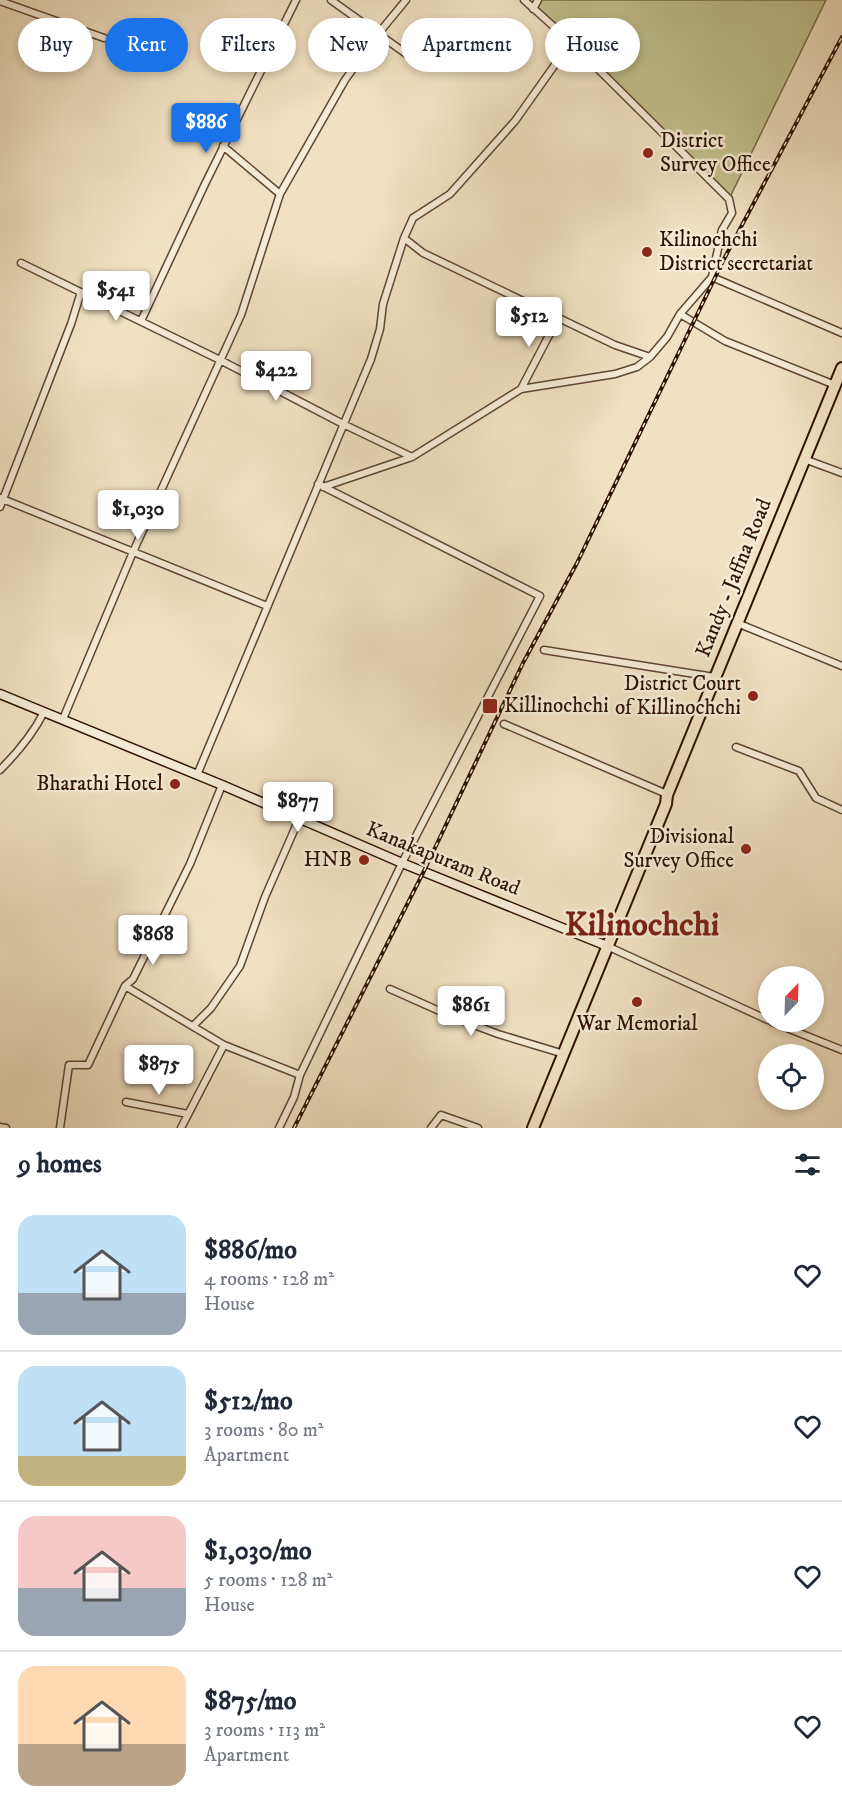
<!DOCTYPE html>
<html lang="en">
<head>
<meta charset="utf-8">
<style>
	body { margin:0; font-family:"IM FELL DW Pica",serif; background:#f6f6f7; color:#1f2937; height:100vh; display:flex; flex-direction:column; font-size:22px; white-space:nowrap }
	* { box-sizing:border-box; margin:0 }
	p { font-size:20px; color:#747a83 }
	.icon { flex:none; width:33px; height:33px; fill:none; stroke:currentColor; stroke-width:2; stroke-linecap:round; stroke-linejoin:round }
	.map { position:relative; height:1128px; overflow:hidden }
	.side { display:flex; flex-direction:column; background:#fff; flex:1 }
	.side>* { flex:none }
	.banner { position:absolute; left:18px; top:18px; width:807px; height:54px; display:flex; gap:12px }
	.needle { width:39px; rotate:23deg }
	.buttons { position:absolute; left:758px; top:966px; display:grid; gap:12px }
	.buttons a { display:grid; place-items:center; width:66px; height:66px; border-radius:50%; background:#fff; box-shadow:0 3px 9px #0003; font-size:30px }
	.price { position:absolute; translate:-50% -51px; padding:0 14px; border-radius:6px; background:#fff; color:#222; font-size:20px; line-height:39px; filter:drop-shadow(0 2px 3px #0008) }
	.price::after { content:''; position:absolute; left:50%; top:36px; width:18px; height:14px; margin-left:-9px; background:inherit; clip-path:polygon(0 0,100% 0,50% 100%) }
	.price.current { background:#1a73e8; color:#fff }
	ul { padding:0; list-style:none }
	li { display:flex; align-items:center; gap:18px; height:150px; padding:0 18px }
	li+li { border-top:2px solid #e0e1e3 }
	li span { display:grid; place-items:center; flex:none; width:168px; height:120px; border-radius:18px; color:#555 }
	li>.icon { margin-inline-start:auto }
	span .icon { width:72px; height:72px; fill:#fffc; stroke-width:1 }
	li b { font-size:26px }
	h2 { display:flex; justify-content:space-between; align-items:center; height:72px; padding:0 18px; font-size:26px }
	.tag { padding:0 21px; border-radius:27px; background:#fff; box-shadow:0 3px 9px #0003; font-size:21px; line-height:54px }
	.tag.current { background:#1a73e8; color:#fff }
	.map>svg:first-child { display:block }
	.green { fill:#c1c18e; stroke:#786948; stroke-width:1.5 }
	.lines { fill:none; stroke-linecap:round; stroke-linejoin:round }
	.street-casing { stroke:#604533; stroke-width:9 }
	.secondary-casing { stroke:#301103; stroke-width:11 }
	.highway-casing { stroke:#301103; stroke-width:14 }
	.street { stroke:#f6ecd7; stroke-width:6 }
	.secondary { stroke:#f6ecd7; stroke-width:8 }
	.highway { stroke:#f1e1c2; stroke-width:10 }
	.rail-casing { stroke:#301103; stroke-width:4 }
	.rail { stroke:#f6ecd7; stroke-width:1.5; stroke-dasharray:4.5; stroke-linecap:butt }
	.poi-dot { fill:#8f2418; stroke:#f6ecd7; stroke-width:2 }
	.labels { text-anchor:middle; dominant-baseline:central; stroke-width:5; stroke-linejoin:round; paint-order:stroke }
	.poi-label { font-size:21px; fill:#301103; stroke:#f6ecd7; text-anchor:end }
	.street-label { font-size:21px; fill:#301103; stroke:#f6ecd7 }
	.town-label { font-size:33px; font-weight:bold; fill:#7a1f14; stroke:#f6ecd7 }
</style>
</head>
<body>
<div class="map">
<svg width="842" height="1128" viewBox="0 0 842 1128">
	<rect width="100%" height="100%" fill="#f1e1c2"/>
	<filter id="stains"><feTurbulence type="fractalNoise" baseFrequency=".00333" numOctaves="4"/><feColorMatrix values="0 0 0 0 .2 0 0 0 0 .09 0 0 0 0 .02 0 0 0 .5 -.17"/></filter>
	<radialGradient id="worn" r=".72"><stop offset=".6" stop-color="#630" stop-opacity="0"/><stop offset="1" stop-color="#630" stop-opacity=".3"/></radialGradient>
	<path class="green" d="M537,0h289l-97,199 -196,-190z"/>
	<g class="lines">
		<defs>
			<path id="street" d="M331,0l88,63
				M524,0l47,42 158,157 3,14 -10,17 -10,47
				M0,1l104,37
				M533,9l5,-9
				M571,42l-56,79 -65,73 -37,24 -9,20 19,15 192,92 35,12 17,-20 13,-23
				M223,146l57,48
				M21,263l199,97 123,64 69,33
				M141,321l64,-137 91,-184
				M835,385l-110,-44 -45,-27 32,-37 130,56
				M521,389l37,-71
				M804,459l38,14
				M323,487l89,-30 109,-68 94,-15 22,-7 13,-10
				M0,498l267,108
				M0,507l71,-183 10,-32
				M737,623l105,43
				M544,650l170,27
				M63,719l70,-167 108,-237 39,-121 65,-114 33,-46 28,-34
				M504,724l165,71
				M736,747l63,24 17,27 26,12
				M0,770c18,-18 33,-36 44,-58
				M197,775l174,-416 9,-30 3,-25 21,-66
				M607,946l161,74
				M125,986l99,59 76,30
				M390,989l63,28 45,17 66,20
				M772,1022l70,28
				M193,1026l18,-18 29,-42 25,-69 34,-78
				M126,1102l62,12
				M0,1127l6,1
				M60,1128l9,-63h19l37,-79 8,-7 57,-115 32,-79
				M181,1128l43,-83
				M279,1128l15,-31 6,-22 102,-212 138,-267 -222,-112
				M431,1128l10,-13 37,13"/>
			<path id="secondary" d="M0,694l222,91 180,78 205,83"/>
			<path id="highway" d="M533,1128l133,-324 1,-9 175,-427"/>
		</defs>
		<use href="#street" class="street-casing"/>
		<use href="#secondary" class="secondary-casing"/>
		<use href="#highway" class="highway-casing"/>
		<use href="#street" class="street"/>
		<use href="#secondary" class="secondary"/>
		<use href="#highway" class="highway"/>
		<defs>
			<path id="rail" d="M294,1128l130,-257 99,-208 54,-100 147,-304 118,-222"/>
		</defs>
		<use href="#rail" class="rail-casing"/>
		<use href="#rail" class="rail"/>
	</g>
	<g class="poi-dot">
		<circle cx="648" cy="153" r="6"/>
		<circle cx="647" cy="252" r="6"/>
		<circle cx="753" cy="696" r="6"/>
		<rect x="482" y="698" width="16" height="16" rx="3"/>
		<circle cx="175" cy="784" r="6"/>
		<circle cx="746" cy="849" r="6"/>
		<circle cx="364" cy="860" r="6"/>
		<circle cx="637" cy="1002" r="6"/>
	</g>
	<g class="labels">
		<g class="poi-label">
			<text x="660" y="141" text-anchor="start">District<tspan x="660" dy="24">Survey Office</tspan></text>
			<text x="659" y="240" text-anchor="start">Kilinochchi<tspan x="659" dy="24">District secretariat</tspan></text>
			<text x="741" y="684">District Court<tspan x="741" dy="24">of Killinochchi</tspan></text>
			<text x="504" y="706" text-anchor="start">Killinochchi</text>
			<text x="163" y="784">Bharathi Hotel</text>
			<text x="734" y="837">Divisional<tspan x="734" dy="24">Survey Office</tspan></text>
			<text x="352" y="860">HNB</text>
			<text x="637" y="1024" text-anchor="middle">War Memorial</text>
		</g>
		<g class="street-label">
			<text transform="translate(734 578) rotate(-68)">Kandy - Jaffna Road</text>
			<text transform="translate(443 859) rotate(22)">Kanakapuram Road</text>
		</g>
		<g class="town-label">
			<text x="642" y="925">Kilinochchi</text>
		</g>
	</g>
	<rect width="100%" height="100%" filter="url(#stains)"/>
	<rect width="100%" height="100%" fill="url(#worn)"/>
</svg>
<div class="buttons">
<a><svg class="needle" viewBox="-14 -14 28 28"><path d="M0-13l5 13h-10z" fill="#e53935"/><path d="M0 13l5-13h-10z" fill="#747a83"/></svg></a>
<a><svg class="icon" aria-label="locate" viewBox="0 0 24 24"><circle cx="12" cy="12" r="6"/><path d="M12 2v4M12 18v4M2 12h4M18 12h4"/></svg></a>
</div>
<b class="price current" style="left:206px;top:154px">$886</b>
<b class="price" style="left:116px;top:322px">$541</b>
<b class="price" style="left:529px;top:348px">$512</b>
<b class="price" style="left:276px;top:402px">$422</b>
<b class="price" style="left:138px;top:541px">$1,030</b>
<b class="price" style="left:298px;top:833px">$877</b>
<b class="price" style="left:153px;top:966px">$868</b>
<b class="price" style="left:471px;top:1037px">$861</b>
<b class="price" style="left:159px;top:1096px">$875</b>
<div class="banner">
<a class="tag">Buy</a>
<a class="tag current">Rent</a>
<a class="tag">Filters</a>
<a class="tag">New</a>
<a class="tag">Apartment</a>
<a class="tag">House</a>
</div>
</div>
<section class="side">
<h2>9 homes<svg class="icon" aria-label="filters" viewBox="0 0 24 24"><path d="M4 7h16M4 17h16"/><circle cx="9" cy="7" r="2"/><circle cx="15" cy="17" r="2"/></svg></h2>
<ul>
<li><span style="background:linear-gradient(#bfe0f5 65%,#9aa5b1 0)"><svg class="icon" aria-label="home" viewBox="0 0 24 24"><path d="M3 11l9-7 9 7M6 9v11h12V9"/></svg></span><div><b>$886/mo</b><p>4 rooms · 128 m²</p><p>House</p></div><svg class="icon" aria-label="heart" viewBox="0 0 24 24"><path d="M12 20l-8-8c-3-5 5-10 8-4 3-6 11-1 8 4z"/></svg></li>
<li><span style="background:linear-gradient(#bfe0f5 75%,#c2b280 0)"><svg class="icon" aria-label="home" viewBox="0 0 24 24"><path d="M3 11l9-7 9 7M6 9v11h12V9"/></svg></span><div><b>$512/mo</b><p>3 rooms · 80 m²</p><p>Apartment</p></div><svg class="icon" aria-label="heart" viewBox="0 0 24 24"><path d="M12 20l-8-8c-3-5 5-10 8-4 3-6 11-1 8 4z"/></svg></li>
<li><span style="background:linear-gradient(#f6c9c9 60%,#9aa5b1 0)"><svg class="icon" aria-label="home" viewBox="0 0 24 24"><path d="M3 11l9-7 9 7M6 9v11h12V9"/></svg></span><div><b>$1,030/mo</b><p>5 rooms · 128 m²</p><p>House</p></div><svg class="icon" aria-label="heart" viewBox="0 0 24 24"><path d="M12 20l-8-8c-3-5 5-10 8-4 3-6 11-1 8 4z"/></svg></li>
<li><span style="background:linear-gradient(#ffd9b3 65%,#b9a48a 0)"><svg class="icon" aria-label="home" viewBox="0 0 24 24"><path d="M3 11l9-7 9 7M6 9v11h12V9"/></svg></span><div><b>$875/mo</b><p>3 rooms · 113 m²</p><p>Apartment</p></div><svg class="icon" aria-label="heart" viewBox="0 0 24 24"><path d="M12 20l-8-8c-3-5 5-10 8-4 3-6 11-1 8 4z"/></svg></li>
</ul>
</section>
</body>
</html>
